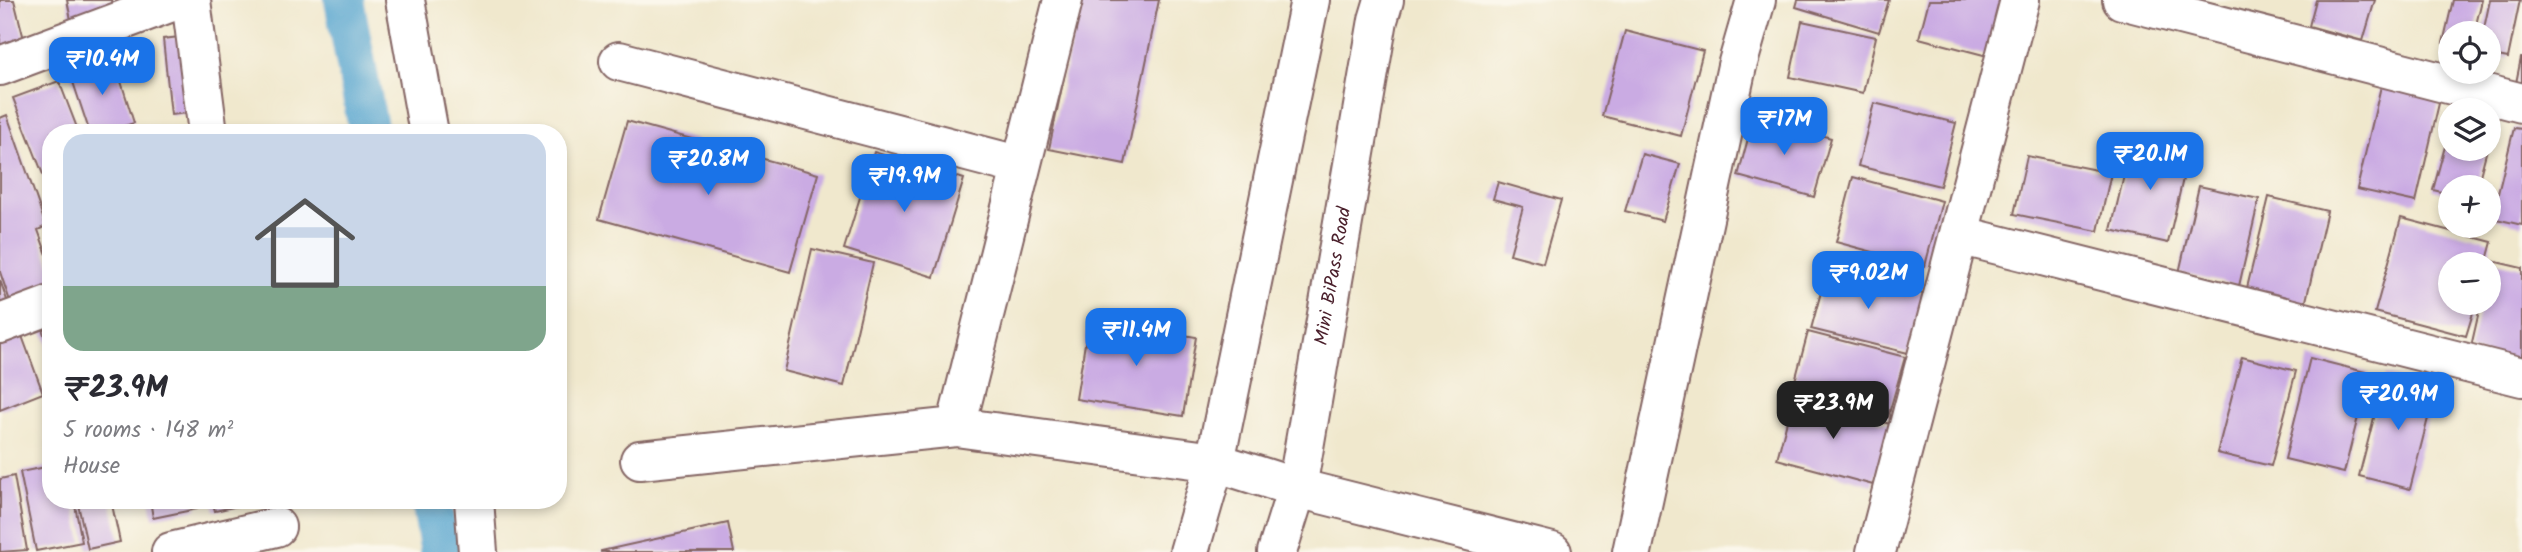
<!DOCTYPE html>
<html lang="en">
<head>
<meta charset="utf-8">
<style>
	body { margin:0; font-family:Kalam,sans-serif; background:#f2f2f3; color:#2b2b33; height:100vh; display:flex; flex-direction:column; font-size:26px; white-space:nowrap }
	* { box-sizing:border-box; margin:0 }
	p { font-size:23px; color:#7c7c81 }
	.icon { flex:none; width:38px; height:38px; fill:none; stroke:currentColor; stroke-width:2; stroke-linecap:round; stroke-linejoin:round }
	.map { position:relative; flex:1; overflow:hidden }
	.side { position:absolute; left:42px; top:124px; width:525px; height:385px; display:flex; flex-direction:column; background:#fff; border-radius:28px; box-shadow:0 4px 10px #0003 }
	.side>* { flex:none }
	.tools { position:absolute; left:2438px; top:21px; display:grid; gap:14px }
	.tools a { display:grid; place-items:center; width:63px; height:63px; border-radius:50%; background:#fff; box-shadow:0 4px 10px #0003; font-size:35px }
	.price { position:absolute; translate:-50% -60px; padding:0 16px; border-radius:14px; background:#1a73e8; color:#fff; font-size:23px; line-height:46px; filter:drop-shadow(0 2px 4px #0008) }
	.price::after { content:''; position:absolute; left:50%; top:42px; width:21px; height:16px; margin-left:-10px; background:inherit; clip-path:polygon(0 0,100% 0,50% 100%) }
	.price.on { background:#222; color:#fff }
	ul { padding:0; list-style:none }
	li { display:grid; align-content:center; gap:14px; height:371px; padding:0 21px }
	li span { display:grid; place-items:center; height:217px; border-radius:21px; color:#555 }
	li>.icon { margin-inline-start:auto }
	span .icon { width:126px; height:126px; fill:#fffc; stroke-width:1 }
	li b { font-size:30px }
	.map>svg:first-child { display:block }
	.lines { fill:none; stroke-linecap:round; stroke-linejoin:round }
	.canal { stroke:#55a4cf; stroke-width:40 }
	.building { fill:#caabe3 }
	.minor-casing { stroke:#846564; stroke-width:42 }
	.major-casing { stroke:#846564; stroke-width:42 }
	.minor { stroke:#fff; stroke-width:38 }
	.major { stroke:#fff; stroke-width:38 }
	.labels { text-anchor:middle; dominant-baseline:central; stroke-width:7; stroke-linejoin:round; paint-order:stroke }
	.street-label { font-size:19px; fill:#4a1f2b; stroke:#fbf7ec }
</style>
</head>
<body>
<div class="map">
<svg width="2522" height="552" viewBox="0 0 2522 552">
	<rect width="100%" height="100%" fill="#fbf7ec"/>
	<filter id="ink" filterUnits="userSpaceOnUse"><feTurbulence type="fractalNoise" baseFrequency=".0143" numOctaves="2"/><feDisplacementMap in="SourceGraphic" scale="14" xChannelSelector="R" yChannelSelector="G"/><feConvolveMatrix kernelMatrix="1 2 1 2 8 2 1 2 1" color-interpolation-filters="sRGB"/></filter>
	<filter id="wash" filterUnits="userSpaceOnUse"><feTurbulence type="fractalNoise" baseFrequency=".00686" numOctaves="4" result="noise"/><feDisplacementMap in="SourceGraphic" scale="28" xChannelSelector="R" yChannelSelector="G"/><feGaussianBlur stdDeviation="1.57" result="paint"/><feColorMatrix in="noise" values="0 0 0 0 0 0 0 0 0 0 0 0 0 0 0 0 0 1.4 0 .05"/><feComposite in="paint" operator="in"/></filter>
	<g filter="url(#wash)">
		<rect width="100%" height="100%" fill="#f0e8cd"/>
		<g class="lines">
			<path class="canal" d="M344,0l25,133
				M431,500l9,52"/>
		</g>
		<g id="blocks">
			<path class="building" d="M0,0h14l12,47 -26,7z
				M67,0h45l2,10 -43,10z
				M1080,0h79l-34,164 -76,-15z
				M1798,0h91l-10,32 -83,-25z
				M1929,0h81l-15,58 -76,-20z
				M2316,0h59l-12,41 -54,-15z
				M2453,0h29l-8,33h-24v12l-7,-2z
				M2490,0h30l-12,58 -20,-4v-21h-5z
				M1802,21l74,16 -13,56 -73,-16z
				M1625,31l78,20 -22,85 -79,-20z
				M188,36l9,76 -26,3 -8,-76z
				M2521,58h1v26l-6,-1z
				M114,59l20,64 -32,10h-12l-20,-60z
				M59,81l20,52h-28v41l-7,3 -31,-79z
				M2381,86l59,13 -24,103 -59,-13z
				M2458,101l39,11 -8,29 -1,-31h-33z
				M1874,103l82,20 -16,63 -82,-20z
				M7,115l39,111 -8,4 13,36v21l-41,14 -10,-29v-154z
				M1754,116l77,22 -17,59 -76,-21z
				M627,121l191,53 -28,98 -191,-53z
				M2514,128l8,1v96l-30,-7z
				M2449,132l1,17h37l-10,38h-27v7l-17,-4z
				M2132,141l57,12 -21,90 -57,-13z
				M874,152l90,27 -30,98 -90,-28z
				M1642,154l38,10 -17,57 -38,-10z
				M2027,156l84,17 -13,58 -84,-17z
				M1853,177l89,24 -17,65 -89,-24z
				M1498,182l63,18 -18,63 -33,-9 13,-47 -30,-8z
				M2199,186l60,13 -20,87 -60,-13z
				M2269,197l58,14 -22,94 -59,-13z
				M2401,218l91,24 -6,22h-36v39h26l-10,33 -91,-24z
				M812,249l61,14 -29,123 -60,-15z
				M2492,261l30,7v95l-52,-12 11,-48h7v-30z
				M1827,270l97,24 -16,59 -97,-24z
				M0,280l9,26 -9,3z
				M1089,319l107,18 -13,79 -107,-17z
				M51,322v29h-1l-9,-25z
				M1808,332l97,25 -17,60 -96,-25z
				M22,336l21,57 -43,17v-66z
				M2242,357l54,14 -25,95 -54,-13z
				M2310,358l59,15 -25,100 -59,-14z
				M2385,375l51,12 -26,102 -51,-13z
				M1793,398l97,26 -17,61 -96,-26z
				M51,466v34h23l8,42 -46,9 -16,-79z
				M14,476l13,74 -27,2v-73z
				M77,500h34l9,42 -32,7z
				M150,500h45l2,9 -44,9z
				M212,500h44v2l-41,9z
				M728,523l6,29h-133v-1z"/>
		</g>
	</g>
	<g filter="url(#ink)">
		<use href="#blocks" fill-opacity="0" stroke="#846564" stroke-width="2"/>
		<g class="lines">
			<defs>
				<path id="minor" d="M191,0l17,133
					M405,0l24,133
					M2122,0l400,103
					M619,61l402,105
					M0,66l177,-66
					M1959,235l563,142
					M0,324l51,-19
					M956,427l107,-427
					M640,460l316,-33 259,35 82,26 255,64
					M474,500l4,52
					M171,552l105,-25
					M1632,552l105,-486 19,-66
					M1876,552l144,-552"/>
				<g id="major">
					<path d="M1189,552l26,-90 95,-462"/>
					<path id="s1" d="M1277,552l20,-64 81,-468 6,-20"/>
				</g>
			</defs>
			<use href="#minor" class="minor-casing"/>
			<use href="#major" class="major-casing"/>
			<use href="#minor" class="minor"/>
			<use href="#major" class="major"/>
		</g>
	</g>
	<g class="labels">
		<g class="street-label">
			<text stroke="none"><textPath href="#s1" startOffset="282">Mini BiPass Road</textPath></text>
		</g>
	</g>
</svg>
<div class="tools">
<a><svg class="icon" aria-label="locate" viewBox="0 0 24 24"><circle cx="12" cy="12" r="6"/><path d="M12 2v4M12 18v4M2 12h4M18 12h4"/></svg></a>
<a><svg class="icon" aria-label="layers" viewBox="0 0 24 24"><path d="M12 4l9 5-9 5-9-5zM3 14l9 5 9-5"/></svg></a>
<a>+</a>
<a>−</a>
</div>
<b class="price" style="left:102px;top:97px">₹10.4M</b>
<b class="price" style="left:1784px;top:157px">₹17M</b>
<b class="price" style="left:2150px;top:192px">₹20.1M</b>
<b class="price" style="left:708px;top:197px">₹20.8M</b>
<b class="price" style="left:904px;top:214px">₹19.9M</b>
<b class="price" style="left:1868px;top:311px">₹9.02M</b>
<b class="price" style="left:1136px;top:368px">₹11.4M</b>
<b class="price" style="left:2398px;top:432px">₹20.9M</b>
<b class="price on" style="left:1833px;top:441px">₹23.9M</b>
<section class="side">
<ul>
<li><span style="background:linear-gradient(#c9d6e8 70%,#7fa58c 0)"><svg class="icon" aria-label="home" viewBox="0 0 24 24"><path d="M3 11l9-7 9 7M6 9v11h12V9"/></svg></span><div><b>₹23.9M</b><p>5 rooms · 148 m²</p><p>House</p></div></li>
</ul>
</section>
</div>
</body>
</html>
